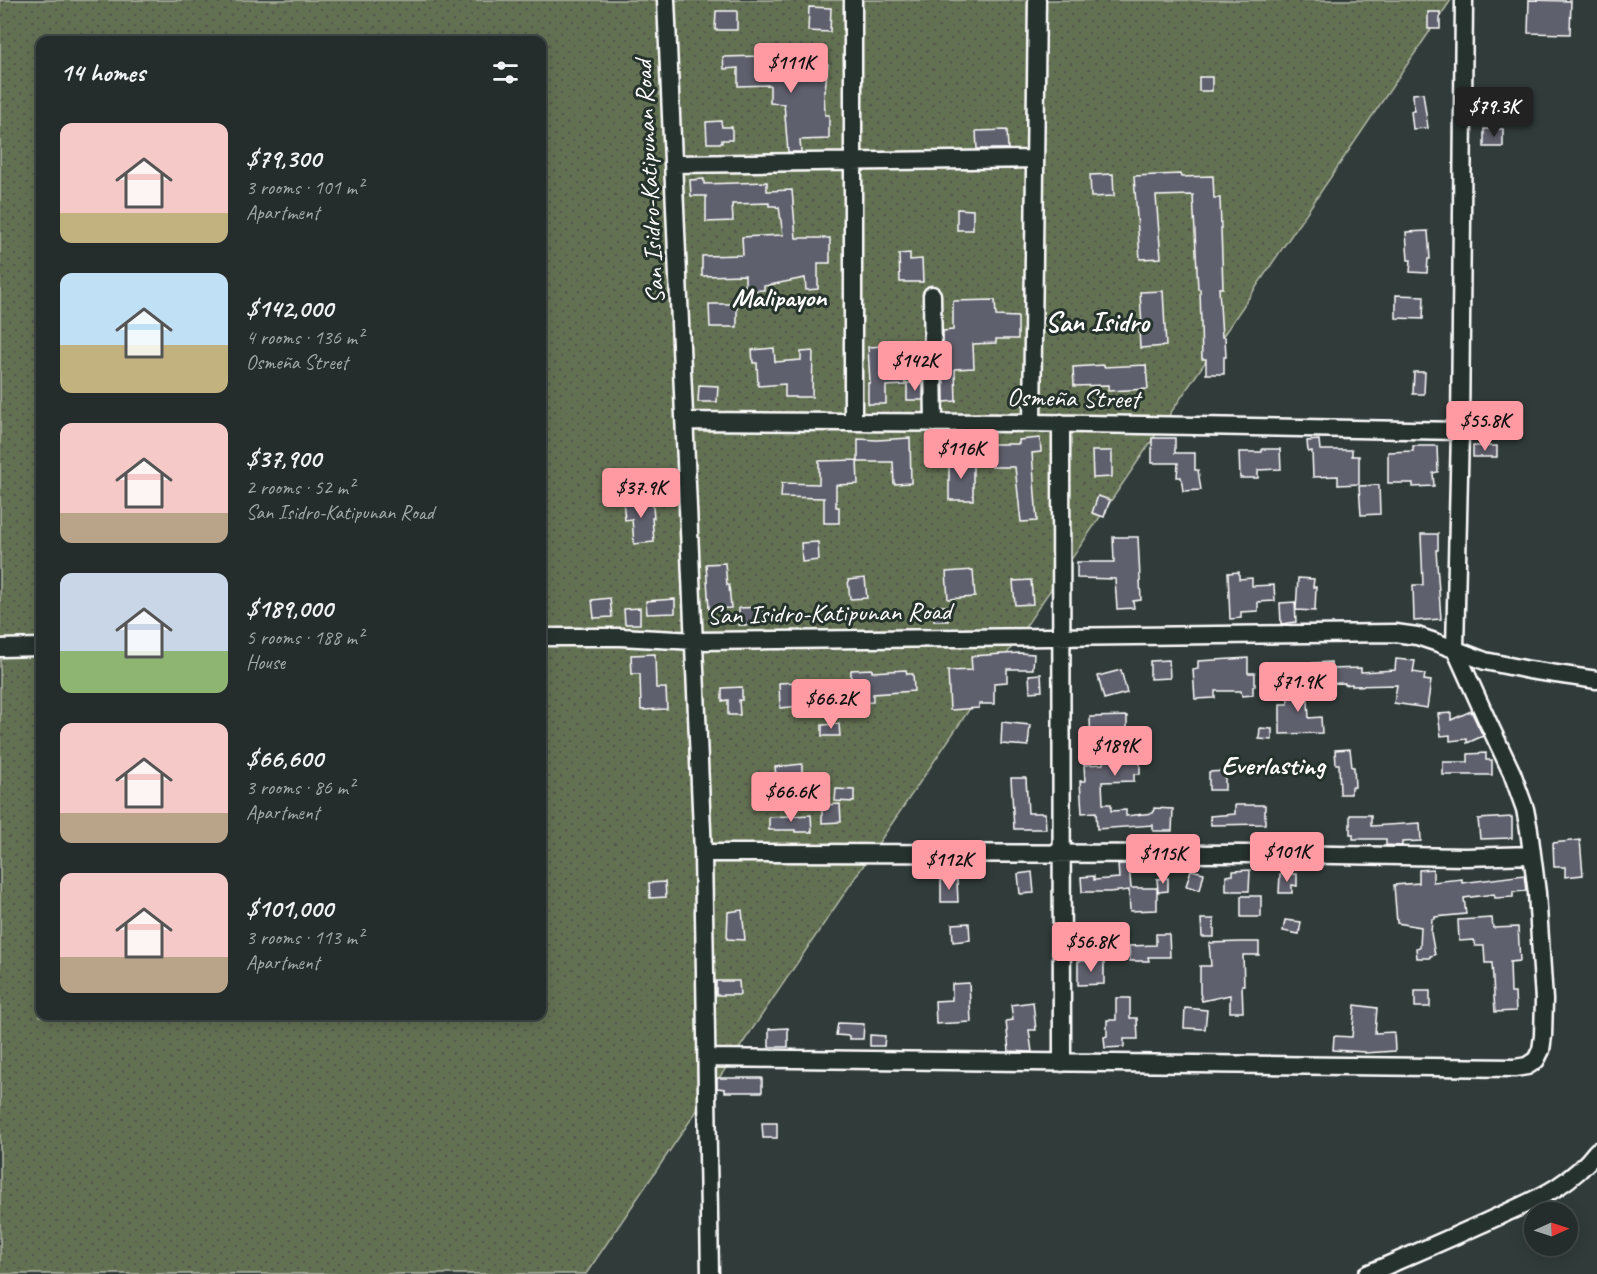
<!DOCTYPE html>
<html lang="en">
<head>
<meta charset="utf-8">
<style>
	body { margin:0; font-family:Caveat,sans-serif; background:#313938; color:#f1f3f6; height:100vh; display:flex; flex-direction:column; font-size:22px; white-space:nowrap }
	* { box-sizing:border-box; margin:0 }
	p { font-size:20px; color:#a3a8a9 }
	.icon { flex:none; width:33px; height:33px; fill:none; stroke:currentColor; stroke-width:2; stroke-linecap:round; stroke-linejoin:round }
	.map { position:relative; flex:1; overflow:hidden }
	.sheet { position:absolute; left:36px; top:36px; width:510px; height:984px; display:flex; flex-direction:column; background:#252d2c; border-radius:12px; box-shadow:0 3px 15px #0003,0 0 0 2px #424948 }
	.sheet>* { flex:none }
	.needle { width:39px; rotate:87deg }
	.fabs { position:absolute; left:1524px; top:1202px; display:grid; gap:12px }
	.fabs a { display:grid; place-items:center; width:54px; height:54px; border-radius:50%; background:#252d2c; box-shadow:0 3px 15px #0003,0 0 0 2px #424948; font-size:30px }
	.price { position:absolute; translate:-50% -51px; padding:0 14px; border-radius:6px; background:#ff9aa2; color:#111; font-size:20px; line-height:39px; filter:drop-shadow(0 2px 3px #0008) }
	.price::after { content:''; position:absolute; left:50%; top:36px; width:18px; height:14px; margin-left:-9px; background:inherit; clip-path:polygon(0 0,100% 0,50% 100%) }
	.price.active { background:#222; color:#fff }
	ul { padding:0; list-style:none }
	li { display:flex; align-items:center; gap:18px; height:150px; padding:0 24px }
	li span { display:grid; place-items:center; flex:none; width:168px; height:120px; border-radius:12px; color:#555 }
	li>.icon { margin-inline-start:auto }
	span .icon { width:72px; height:72px; fill:#fffc; stroke-width:1 }
	li b { font-size:26px }
	h2 { display:flex; justify-content:space-between; align-items:center; height:72px; padding:0 24px; font-size:26px }
	.map>svg:first-child { display:block }
	.grass { fill:url(#grass-dots); stroke:#b2b8a8; stroke-width:1.5; fill-rule:evenodd }
	.building { fill:#5f606d; stroke:#fff; stroke-width:1.5 }
	.lines { fill:none; stroke-linecap:round; stroke-linejoin:round }
	.minor-casing { stroke:#fff; stroke-width:21 }
	.minor { stroke:#26332d; stroke-width:16 }
	.labels { text-anchor:middle; dominant-baseline:central; stroke-width:6; stroke-linejoin:round; paint-order:stroke }
	.street-label { font-size:26px; fill:#fff; stroke:#26332d }
	.neighbourhood-label { font-size:27px; font-weight:bold; fill:#fff; stroke:#26332d }
	.quarter-label { font-size:28px; font-weight:bold; fill:#fff; stroke:#26332d }
</style>
</head>
<body>
<div class="map">
<svg width="1597" height="1274" viewBox="0 0 1597 1274">
	<defs>
		<pattern id="grass-dots" width="8" height="8" patternUnits="userSpaceOnUse" patternTransform="scale(1.5)"><rect width="8" height="8" fill="#647152"/><path d="M2 2h.1M6 6h.1" fill="none" stroke="#54594e" stroke-width="1.8" stroke-linecap="round"/></pattern>
	</defs>
	<rect width="100%" height="100%" fill="#313c3a"/>
	<filter id="ink" filterUnits="userSpaceOnUse"><feTurbulence type="fractalNoise" baseFrequency=".0167" numOctaves="2"/><feDisplacementMap in="SourceGraphic" scale="12" xChannelSelector="R" yChannelSelector="G"/><feConvolveMatrix kernelMatrix="1 2 1 2 8 2 1 2 1" color-interpolation-filters="sRGB"/></filter>
	<g filter="url(#ink)">
		<path class="grass" d="M0,0h1451l-865,1274h-586zM40,40h502v976h-502z"/>
		<path class="building" d="M1529,0l42,1 -1,33 -42,-1z
			M809,7l22,1 -1,24 -22,-1z
			M716,11h21v19h-22z
			M1428,12h12v17h-12z
			M809,54l15,3 -1,6 5,1 -3,26h-1l1,25h4v24l-29,1 1,12h-13l-4,-48 -14,-1v-18l-32,1v-18l-14,1 -1,-12 39,-1v13h34l3,-11 9,1z
			M1199,77h13v14h-13z
			M1423,93l5,35 -15,1 -2,-18h3l-1,-17z
			M721,121l1,6h10v13h-10v3h-15l-1,-21z
			M1484,129h19v18h-19z
			M1007,130l1,19h-31l-1,-18z
			M1113,174l1,22 -23,1 -1,-22z
			M1180,174l1,3 32,-1 1,22h6l3,90h-4l3,49h3l1,20h-2v17h-18v-15h-4l-2,-70h-2l-5,-94 -37,1 5,62 -21,1 -6,-83z
			M704,179v5l63,-2v9l25,-1 4,48h34v25h-12v26l-12,1 -1,-12 -41,8v4l-19,1v-16l-43,1v-20l41,-1 -1,-18 41,-2 -4,-28 -2,1 -1,-2h-7v-3l-37,1 1,17 -27,1v-26h-15l-1,-16z
			M957,209l16,1v20h-16z
			M1428,231l2,28h-2l-1,14 -17,-1 1,-12h-3l-2,-28z
			M910,253v7l12,-1 1,23h-23l-1,-28z
			M1163,291l3,55 -26,2 -1,-20h3l-2,-36z
			M1396,295l28,1 -1,23 -27,-1z
			M995,300l1,16 22,1v22h-22v4l-23,1 1,24 -19,1 1,32 -12,1 -1,-71 10,-1v-29z
			M709,304h28v23h-27z
			M884,346l1,29 20,-1v11l-19,1v18h-18v-21h2l-2,-36z
			M774,348l1,14 26,-2v-8l12,-1 -1,46h-27v-13l-27,2 -1,-23h-4l-1,-13z
			M1104,365v2l42,-2 2,24 -40,2v-6l-34,1 -1,-19z
			M1414,372h11l-1,22h-11z
			M907,383h16v17h-16z
			M699,385l19,1 -1,16h-19z
			M910,438l1,45 -17,1 -1,-22h-35v-23l19,1z
			M1040,438l1,14 -9,1 5,68 -16,1 -6,-55h-23v-23h27v-4z
			M1152,438h23v15h20v17h3l3,20 -18,1 -2,-14h-4l1,-14h-26z
			M1319,440l1,10h32v6h7v28l-21,1v-9l-25,1 -1,-26 -4,1 -1,-11z
			M1413,446h24l1,26 -5,1 1,13 -21,1v-4h-25v-31l25,-1z
			M1473,446h24v11h-24z
			M1262,449h18l1,20 -23,1v8h-18l-1,-26h23z
			M1092,451h20v26l-19,1z
			M857,460l1,24 -22,1v22h3v16h-15v-25l-43,-1 1,-14 37,1v-23z
			M949,460h24v40h-24z
			M1379,485l1,29 -19,1 -2,-29z
			M1098,496l12,4 -6,17 -12,-4z
			M652,497l2,21h-2l2,24 -20,2 -2,-25 -7,1 -2,-20z
			M1421,534h17v16h-2l5,69 -27,2 -1,-36h10z
			M1113,537h25l3,63 -8,1 1,7 -17,1 -2,-30 -38,-1v-16h37z
			M818,542l1,18 -17,2 -1,-19z
			M725,563l2,22h2l2,23 -22,1 -3,-45z
			M973,570l2,27 -27,2 -2,-27z
			M1239,572v7l13,-1v8l22,-1 1,16 -17,1v9l-17,1v6l-11,1 -2,-46z
			M865,578l2,20 -17,1 -2,-19z
			M1298,578l16,1 -1,8h3l-1,24 -19,-1z
			M1031,580l2,24 -18,1 -2,-24z
			M610,598l2,19 -18,1 -2,-18z
			M675,599v14l-28,1 -1,-13z
			M1295,602l1,20 -15,2 -1,-21z
			M934,606h14v15h-14z
			M763,607v18h-24v-17z
			M640,608v16h-15l-1,-15z
			M1020,653l14,1 -1,15h-26v13l-13,1v21h-15v4l-29,2 -2,-39 24,-1 -1,-14z
			M655,654l1,34h10l1,21 -26,1 -1,-36h-8l-1,-19z
			M1248,658v15h7v13h-2v9l-11,1 -1,-5h-26v7l-20,1 -2,-29 5,-1v-8z
			M1396,659l19,2 -2,11 12,2 -1,6 7,1 -4,27 -33,-5 3,-18 -45,1v-2l-7,1v-2l-32,1v-21l18,-1v7l30,-1v4l34,-2z
			M1169,660l1,18 -20,1v-18z
			M872,669v3l34,-2 1,4h6l1,17 -41,3v8l-28,1 1,12 -15,1 -1,-27 21,-1v-18z
			M1121,670l6,23 -23,6 -6,-23z
			M1041,674l1,17 -12,1 -1,-17z
			M799,682l2,24 -21,2 -1,-25z
			M1307,684l2,34 12,-1 1,16 -42,1v-30h8l-1,-19z
			M742,687v13h-3l1,15h-12v-15l-6,1v-13z
			M1471,711l12,25 -16,7v-4l-17,2v-6l-9,1 -3,-22 13,-1v7z
			M1127,716v28h6v16h7v14h-6v7l-32,1 1,22h8v7l15,-1v6l27,-3 1,-5 19,1 -1,22h-19v-6l-56,4 -1,-17 -14,1 -2,-32h5l-1,-16 19,-1 1,-11 -13,-2 -1,-34z
			M1002,722l28,3 -2,21 -27,-2z
			M839,724l1,12h-18v-11z
			M1260,728l12,1v11l-13,-1z
			M1350,749l2,18h2l1,20h-4v7h-11l-1,-30h-3l-1,-14z
			M1486,753v7h6v15h-49v-13h25v-8z
			M802,764v19l-25,1 -2,-17z
			M1225,771v19h-16v-18z
			M1011,778h15l2,35h17l1,16h-32z
			M836,789l18,1v12l-19,-1z
			M840,804l1,18 -19,1v-18z
			M1235,805h30v19l-54,1 -1,-9 25,-2z
			M811,815l1,17h-17v-2h-26v-13z
			M1350,815h21v11l49,-3 1,18 -19,1v4l-16,-1v-6h-33v-5h-3z
			M1512,817v21l-32,1 -2,-20z
			M1580,840l3,35 -18,2v-10h-11l-1,-24z
			M1118,864h11l2,24h26v22l-27,1 -1,-21 -20,2h-27l-1,-15 13,-1v4l25,-2z
			M1433,869v13l29,-3v4l62,-8 2,16 -13,1v5l-18,1 -1,-4 -30,4 2,16 -31,3v2h-3l-1,14 4,22 -5,1v2h-13l-1,-10 4,-1 1,-20 -24,-4 -3,-38 25,-2v-13z
			M1191,870l13,3 -4,17 -14,-4z
			M1250,870l-1,21h-23v-15l7,-1v-4z
			M1032,872l2,21 -14,1 -2,-20z
			M1280,874h17v12l-5,-1v8h-13z
			M1168,878v13l-10,1 -1,-13z
			M941,880h16l1,22h-17z
			M665,882l1,15 -16,1 -1,-15z
			M1241,896h20v21h-20z
			M742,910l3,30 -18,-1 1,-27z
			M1492,918l1,10 25,-1 2,34 -10,1 1,31h4l1,18 -21,1 -3,-49h-7l-1,-17h-9l-1,-6 -15,1 -1,-21z
			M1201,919h13v18h-12z
			M1285,920l16,2 -2,12 -16,-3z
			M969,923l1,17 -17,2 -1,-18z
			M1156,934h13l1,23h-22l1,4h-19l-1,-15 27,-1z
			M1241,942h18v13h-16l1,30h-2l1,27h-13v-17l-28,6 -2,-8v-27h11l-2,-23z
			M1078,961h26v23l-26,1z
			M716,981h23l1,14h-24z
			M969,983l2,39 -35,2 -1,-23 17,-1v-16z
			M1415,991h15v16h-15z
			M1116,998h14v20h7l1,21h-14v8l-19,1 -1,-11 3,-1v-16h9z
			M1033,1002l3,28h-7l3,22 -23,-1 -3,-30 7,-1 -2,-15z
			M1355,1005l22,3 -2,25 19,-1 1,19 -30,2v-1l-32,-2 1,-14 18,1z
			M1185,1008l22,2 -2,19 -21,-1z
			M838,1023l26,1 -1,15h-14v-3l-13,-1z
			M788,1028v19h-19v-18z
			M870,1035l15,1 -1,10h-14z
			M717,1078h45v14h-37v-3l-8,-1z
			M762,1123h15v15h-14z"/>
		<g class="lines">
			<defs>
				<path id="minor" d="M666,0l37,853 7,421
					M673,164l361,-5
					M932,295l2,128
					M685,421l347,2 428,8
					M853,422v-422
					M1032,423l5,-423
					M1061,423l1,640
					M542,637h78l75,4 700,-8 22,3 21,7 47,18 44,9 68,10
					M0,648l40,-1
					M703,853l568,1 195,3 66,-2
					M707,1058l808,10 12,-2 9,-6 5,-10 2,-14 1,-36 -7,-107 -8,-63 -4,-21 -13,-36 -25,-53 -32,-71 5,-218 4,-431
					M1367,1274c40,-17 79,-34 119,-52 42,-20 81,-32 111,-71"/>
			</defs>
			<use href="#minor" class="minor-casing"/>
			<use href="#minor" class="minor"/>
		</g>
	</g>
	<g class="labels">
		<g class="street-label">
			<text transform="translate(649 182) rotate(-93)">San Isidro-Katipunan Road</text>
			<text transform="translate(1073 398) rotate(1)">Osmeña Street</text>
			<text transform="translate(829 613) rotate(-1)">San Isidro-Katipunan Road</text>
		</g>
		<g class="neighbourhood-label">
			<text x="779" y="297">Malipayon</text>
			<text x="1273" y="765">Everlasting</text>
		</g>
		<g class="quarter-label">
			<text x="1097" y="321">San Isidro</text>
		</g>
	</g>
</svg>
<div class="fabs">
<a><svg class="needle" viewBox="-14 -14 28 28"><path d="M0-13l5 13h-10z" fill="#e53935"/><path d="M0 13l5-13h-10z" fill="#a3a8a9"/></svg></a>
</div>
<b class="price" style="left:791px;top:94px">$111K</b>
<b class="price active" style="left:1494px;top:138px">$79.3K</b>
<b class="price" style="left:915px;top:392px">$142K</b>
<b class="price" style="left:1485px;top:452px">$55.8K</b>
<b class="price" style="left:961px;top:480px">$116K</b>
<b class="price" style="left:641px;top:519px">$37.9K</b>
<b class="price" style="left:1298px;top:713px">$71.9K</b>
<b class="price" style="left:831px;top:730px">$66.2K</b>
<b class="price" style="left:1115px;top:777px">$189K</b>
<b class="price" style="left:791px;top:823px">$66.6K</b>
<b class="price" style="left:1287px;top:883px">$101K</b>
<b class="price" style="left:1163px;top:885px">$115K</b>
<b class="price" style="left:949px;top:891px">$112K</b>
<b class="price" style="left:1091px;top:973px">$56.8K</b>
<section class="sheet">
<h2>14 homes<svg class="icon" aria-label="filters" viewBox="0 0 24 24"><path d="M4 7h16M4 17h16"/><circle cx="9" cy="7" r="2"/><circle cx="15" cy="17" r="2"/></svg></h2>
<ul>
<li><span style="background:linear-gradient(#f6c9c9 75%,#c2b280 0)"><svg class="icon" aria-label="home" viewBox="0 0 24 24"><path d="M3 11l9-7 9 7M6 9v11h12V9"/></svg></span><div><b>$79,300</b><p>3 rooms · 101 m²</p><p>Apartment</p></div></li>
<li><span style="background:linear-gradient(#bfe0f5 60%,#c2b280 0)"><svg class="icon" aria-label="home" viewBox="0 0 24 24"><path d="M3 11l9-7 9 7M6 9v11h12V9"/></svg></span><div><b>$142,000</b><p>4 rooms · 136 m²</p><p>Osmeña Street</p></div></li>
<li><span style="background:linear-gradient(#f6c9c9 75%,#b9a48a 0)"><svg class="icon" aria-label="home" viewBox="0 0 24 24"><path d="M3 11l9-7 9 7M6 9v11h12V9"/></svg></span><div><b>$37,900</b><p>2 rooms · 52 m²</p><p>San Isidro-Katipunan Road</p></div></li>
<li><span style="background:linear-gradient(#c9d6e8 65%,#8fb573 0)"><svg class="icon" aria-label="home" viewBox="0 0 24 24"><path d="M3 11l9-7 9 7M6 9v11h12V9"/></svg></span><div><b>$189,000</b><p>5 rooms · 188 m²</p><p>House</p></div></li>
<li><span style="background:linear-gradient(#f6c9c9 75%,#b9a48a 0)"><svg class="icon" aria-label="home" viewBox="0 0 24 24"><path d="M3 11l9-7 9 7M6 9v11h12V9"/></svg></span><div><b>$66,600</b><p>3 rooms · 86 m²</p><p>Apartment</p></div></li>
<li><span style="background:linear-gradient(#f6c9c9 70%,#b9a48a 0)"><svg class="icon" aria-label="home" viewBox="0 0 24 24"><path d="M3 11l9-7 9 7M6 9v11h12V9"/></svg></span><div><b>$101,000</b><p>3 rooms · 113 m²</p><p>Apartment</p></div></li>
</ul>
</section>
</div>
</body>
</html>
